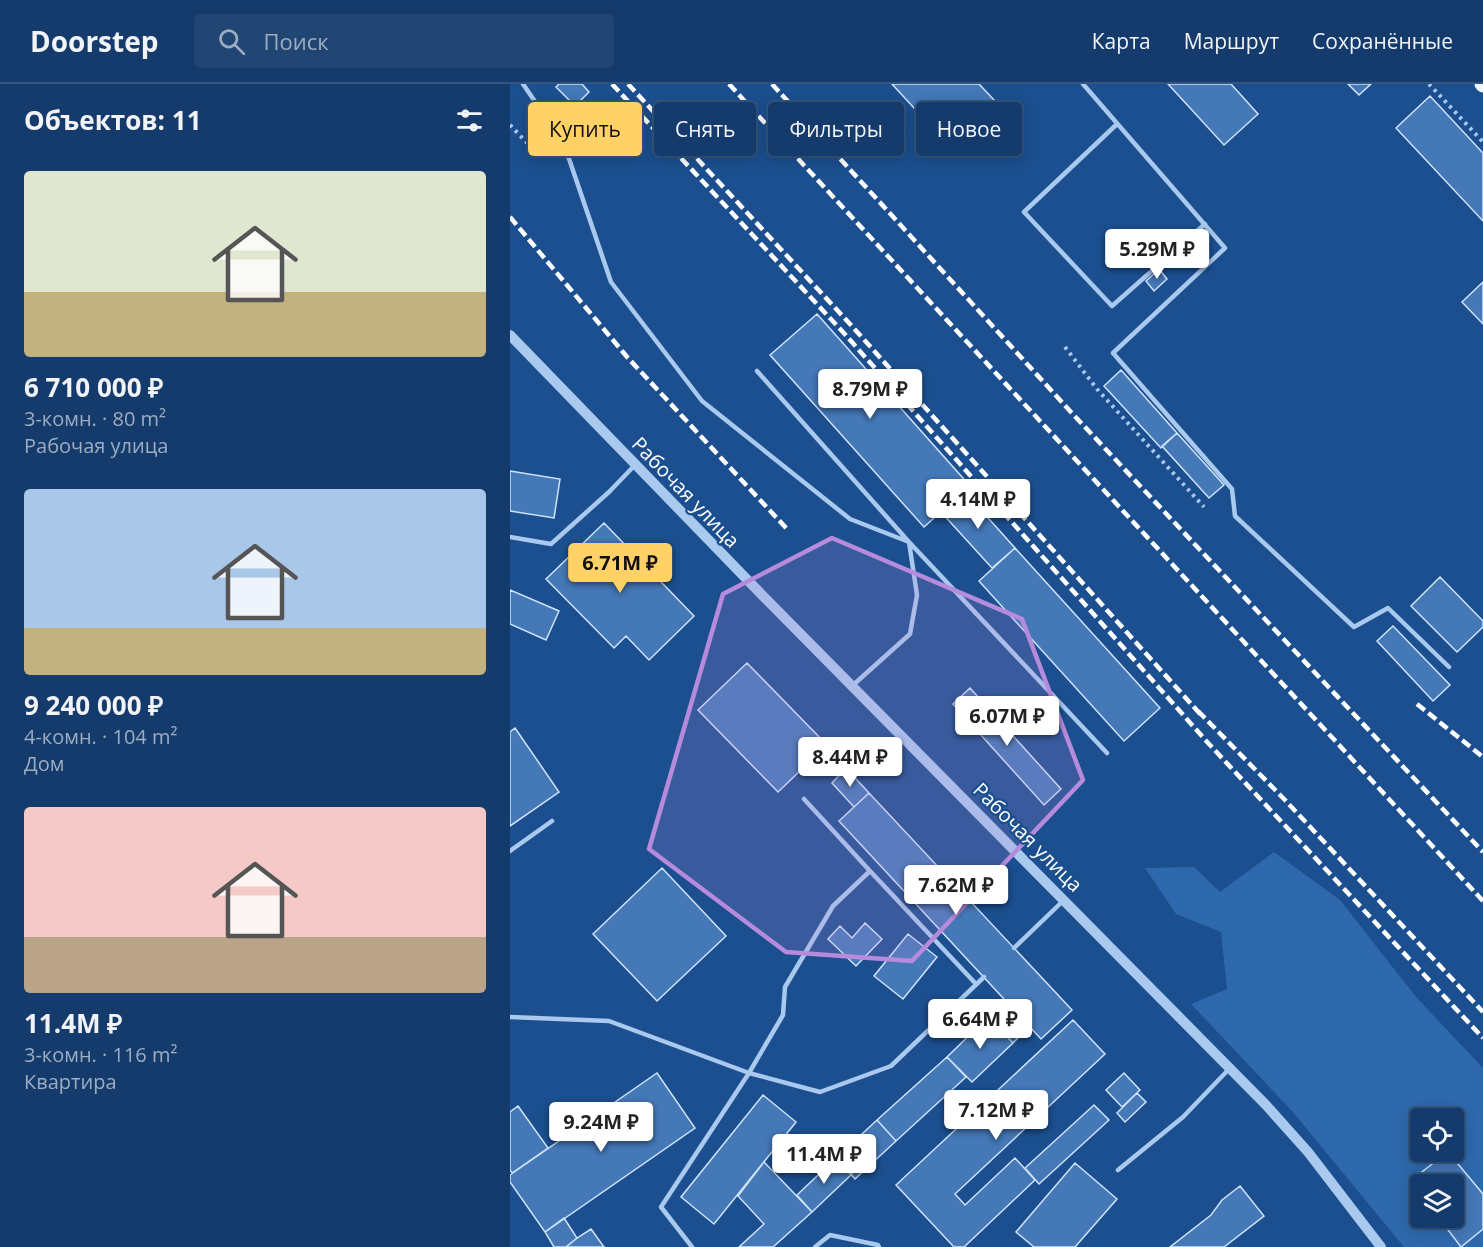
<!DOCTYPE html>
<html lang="ru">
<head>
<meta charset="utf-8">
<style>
	body { margin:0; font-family:"Open Sans",sans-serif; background:#214673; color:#f1f3f6; height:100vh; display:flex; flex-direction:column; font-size:22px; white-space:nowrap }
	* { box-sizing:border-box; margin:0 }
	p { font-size:20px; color:#9dadc1 }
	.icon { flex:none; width:33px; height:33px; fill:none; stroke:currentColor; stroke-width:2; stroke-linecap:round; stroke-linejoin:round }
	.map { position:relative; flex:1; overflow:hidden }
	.panel { display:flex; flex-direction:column; background:#143b6b; width:510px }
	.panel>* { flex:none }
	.banner { position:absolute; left:18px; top:18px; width:570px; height:54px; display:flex; gap:12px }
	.tools { position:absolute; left:900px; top:1024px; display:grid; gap:12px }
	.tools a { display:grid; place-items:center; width:54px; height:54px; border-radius:6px; background:#143b6b; box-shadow:0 3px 15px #0003,0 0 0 2px #33557e; font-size:30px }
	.price { position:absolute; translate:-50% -51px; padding:0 14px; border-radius:6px; background:#fff; color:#222; font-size:20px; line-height:39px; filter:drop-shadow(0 2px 3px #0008) }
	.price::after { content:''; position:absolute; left:50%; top:36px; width:18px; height:14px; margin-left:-9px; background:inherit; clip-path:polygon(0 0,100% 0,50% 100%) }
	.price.on { background:#ffd166; color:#111 }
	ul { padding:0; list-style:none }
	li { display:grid; align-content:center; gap:12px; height:318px; padding:0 24px }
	li span { display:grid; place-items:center; height:186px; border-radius:6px; color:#555 }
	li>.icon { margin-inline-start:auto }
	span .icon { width:108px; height:108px; fill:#fffc; stroke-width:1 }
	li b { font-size:26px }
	h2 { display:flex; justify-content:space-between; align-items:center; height:72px; padding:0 24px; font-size:26px }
	.tag { padding:0 21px; border-radius:6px; background:#143b6b; box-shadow:0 3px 15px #0003,0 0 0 2px #33557e; font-size:21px; line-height:54px }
	.tag.on { background:#ffd166; color:#111 }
	header { display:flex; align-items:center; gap:36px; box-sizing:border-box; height:84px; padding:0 30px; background:#143b6b; border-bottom:2px solid #33557e }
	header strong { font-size:28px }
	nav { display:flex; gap:33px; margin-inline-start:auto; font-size:21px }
	.search { width:420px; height:54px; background:#214673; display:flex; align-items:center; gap:15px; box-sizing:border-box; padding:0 21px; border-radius:6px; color:#9dadc1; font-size:22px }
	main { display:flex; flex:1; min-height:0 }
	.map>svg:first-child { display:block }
	.green { fill:#2e69ad; fill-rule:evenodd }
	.building { fill:#4478b7; stroke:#cfe3fa; stroke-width:1.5 }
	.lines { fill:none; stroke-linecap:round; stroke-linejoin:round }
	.path { stroke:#a9c9ee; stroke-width:4; stroke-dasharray:3 4.5; stroke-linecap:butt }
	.service { stroke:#a9c9ee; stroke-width:4.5 }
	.tertiary { stroke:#a9c9ee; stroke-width:10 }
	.primary { stroke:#f0f6ff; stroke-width:15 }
	.rail { stroke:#fff; stroke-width:4.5; stroke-dasharray:10 4.5; stroke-linecap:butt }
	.marked { fill:#b68bdc; fill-opacity:0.2; stroke:#b68bdc; stroke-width:4.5; stroke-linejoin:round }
	.labels { text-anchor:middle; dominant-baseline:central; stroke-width:4.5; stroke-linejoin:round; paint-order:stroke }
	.street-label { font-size:20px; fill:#fff; stroke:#1b4f8f }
</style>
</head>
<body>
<header>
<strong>Doorstep</strong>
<div class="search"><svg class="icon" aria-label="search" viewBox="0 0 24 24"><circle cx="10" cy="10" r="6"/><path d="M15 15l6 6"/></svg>Поиск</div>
<nav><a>Карта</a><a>Маршрут</a><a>Сохранённые</a></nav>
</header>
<main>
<section class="panel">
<h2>Объектов: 11<svg class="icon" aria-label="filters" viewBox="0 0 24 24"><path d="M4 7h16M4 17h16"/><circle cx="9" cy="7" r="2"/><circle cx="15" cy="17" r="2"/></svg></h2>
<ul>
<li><span style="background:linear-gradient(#dfe7d0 65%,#c2b280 0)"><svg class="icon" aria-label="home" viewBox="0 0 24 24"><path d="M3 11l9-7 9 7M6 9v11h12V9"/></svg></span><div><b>6 710 000 ₽</b><p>3-комн. · 80 m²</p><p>Рабочая улица</p></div></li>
<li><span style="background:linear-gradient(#a9c7e8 75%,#c2b280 0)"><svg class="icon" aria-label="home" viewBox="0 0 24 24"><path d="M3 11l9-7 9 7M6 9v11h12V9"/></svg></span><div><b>9 240 000 ₽</b><p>4-комн. · 104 m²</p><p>Дом</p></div></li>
<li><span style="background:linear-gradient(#f6c9c9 70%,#b9a48a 0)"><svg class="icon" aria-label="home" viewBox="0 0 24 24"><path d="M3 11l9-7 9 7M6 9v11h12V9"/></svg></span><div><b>11.4M ₽</b><p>3-комн. · 116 m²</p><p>Квартира</p></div></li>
</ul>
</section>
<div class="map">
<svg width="973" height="1163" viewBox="0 0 973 1163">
	<rect width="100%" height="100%" fill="#1b4f8f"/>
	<path class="green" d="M764,768l66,48 76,97 67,71v179h-79l-112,-136 -101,-107 36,-15 -6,-57 -45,-18 -31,-46 49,-1 26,25zM910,1035h34v33h-34zM910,1101h34v33h-34z"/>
	<path class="building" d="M49,0h23l7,8 -14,14 -19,-19z
		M382,0h87l15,16 -48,43z
		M658,0h63l27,30 -34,31z
		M838,0h23l-12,11z
		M920,12l53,57v68l-87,-93z
		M649,185l8,10 -13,12 -8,-10z
		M973,198v42l-21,-22z
		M307,230l153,172 -46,41 -154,-172z
		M611,286l56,63 -16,15 -57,-62z
		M667,349l47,52 -15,13 -47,-52z
		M0,387l50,8 -6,39 -44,-7z
		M454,407l51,57 -23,20 -51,-56z
		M94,439l90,93 -45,44 -23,-24 -12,12 -68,-69z
		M505,464l145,160 -36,33 -145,-160z
		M930,493l43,44v6l-26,25 -46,-46z
		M0,506l49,21 -13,29 -36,-16z
		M883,542l57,59 -17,16 -56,-60z
		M237,579l80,82 -49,47 -80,-82z
		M460,604l91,101 -17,16 -91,-101z
		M5,644l44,64 -49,34v-94z
		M336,684l23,25 -15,14 -22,-24z
		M359,709l203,217 -31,29 -202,-218z
		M152,784l64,68 -69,65 -64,-67z
		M355,839l17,16 -26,27 -28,-27 12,-13 12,12z
		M398,850l29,23 -34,42 -29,-23z
		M495,917l25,25 -17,17 -25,-26z
		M478,933l25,26 -41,39 -25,-25z
		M563,936l32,34 -150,140 10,11 50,-47 20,22 -71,67h-10l-58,-62z
		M437,973l19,20 -70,64 -19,-21z
		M147,989l38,55 -150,104 -35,-50v-7z
		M614,989l16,17 -18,17 -16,-17z
		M627,1009l9,9 -21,20 -8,-9z
		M253,1011l33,27 -82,102 -33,-27z
		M584,1021l15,15 -70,64 -14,-16z
		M8,1022l30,42 -36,25 -2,-3v-58z
		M367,1036l19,21 -41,38 -19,-21z
		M938,1068l35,42v35l-22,18 -22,-29h15v-33h-34v9l-10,-13z
		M326,1074l16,16 -40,38 -15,-17z
		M254,1078l48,50 -39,35h-34l25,-23 -26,-28z
		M565,1079l42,36 -42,48h-41l-18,-15z
		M730,1102l24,30 -40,31h-54l41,-32 11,-15z
		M54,1134l13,20 -11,9h-12l-9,-15z
		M81,1145l13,18h-38l11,-9z"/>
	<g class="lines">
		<path class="path" d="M919,0l54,58
			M0,41l19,20
			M555,263l32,42 107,118"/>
		<path class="service" d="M13,0l41,60 47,138 91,119 148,118 59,23 198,211
			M573,0l142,164 -112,105 119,136 3,27 119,111 34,-19 61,59
			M607,40l-93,88 88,94 93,-82
			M247,287l152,171 8,53 -7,39 -58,52
			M0,453l41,7 58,-52 26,-27
			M294,715l66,72 106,113
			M0,767l42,-30
			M504,864l50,-48
			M0,933l99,4 140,52 34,-58 2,-28 48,-81 37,-35
			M608,1086l65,-53 47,-49
			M182,1163l-31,-40 88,-134 71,19 71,-26 93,-89
			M305,1163l15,-12 48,10 1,2"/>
		<path class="tertiary" d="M0,251l253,261 503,509 42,47 73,95"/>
		<path class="primary" d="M972,0l1,1"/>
		<path class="rail" d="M102,0l230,247 367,413 274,294
			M118,0l222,240 352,392
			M219,0l754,817
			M262,0l298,327 413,441
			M0,133l118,141 160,172
			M907,620l66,53
			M688,627l87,89 198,212"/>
	</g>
	<path class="marked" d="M322,454l190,81 61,161 -171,181 -126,-9 -137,-103 74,-255z"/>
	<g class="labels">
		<g class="street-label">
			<text transform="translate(176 408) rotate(46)">Рабочая улица</text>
			<text transform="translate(518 753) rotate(45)">Рабочая улица</text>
		</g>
	</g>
</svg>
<div class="tools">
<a><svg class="icon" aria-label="locate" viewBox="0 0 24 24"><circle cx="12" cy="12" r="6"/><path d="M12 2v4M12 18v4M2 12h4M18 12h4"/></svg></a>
<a><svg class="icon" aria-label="layers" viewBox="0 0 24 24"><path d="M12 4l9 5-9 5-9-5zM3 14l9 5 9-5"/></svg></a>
</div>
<b class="price" style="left:647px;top:196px">5.29M ₽</b>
<b class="price" style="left:360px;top:336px">8.79M ₽</b>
<b class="price" style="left:468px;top:446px">4.14M ₽</b>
<b class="price on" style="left:110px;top:510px">6.71M ₽</b>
<b class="price" style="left:497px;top:663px">6.07M ₽</b>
<b class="price" style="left:340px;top:704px">8.44M ₽</b>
<b class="price" style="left:446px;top:832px">7.62M ₽</b>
<b class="price" style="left:470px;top:966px">6.64M ₽</b>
<b class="price" style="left:486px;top:1057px">7.12M ₽</b>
<b class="price" style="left:91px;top:1069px">9.24M ₽</b>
<b class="price" style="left:314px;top:1101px">11.4M ₽</b>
<div class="banner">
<a class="tag on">Купить</a>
<a class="tag">Снять</a>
<a class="tag">Фильтры</a>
<a class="tag">Новое</a>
</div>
</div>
</main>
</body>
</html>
